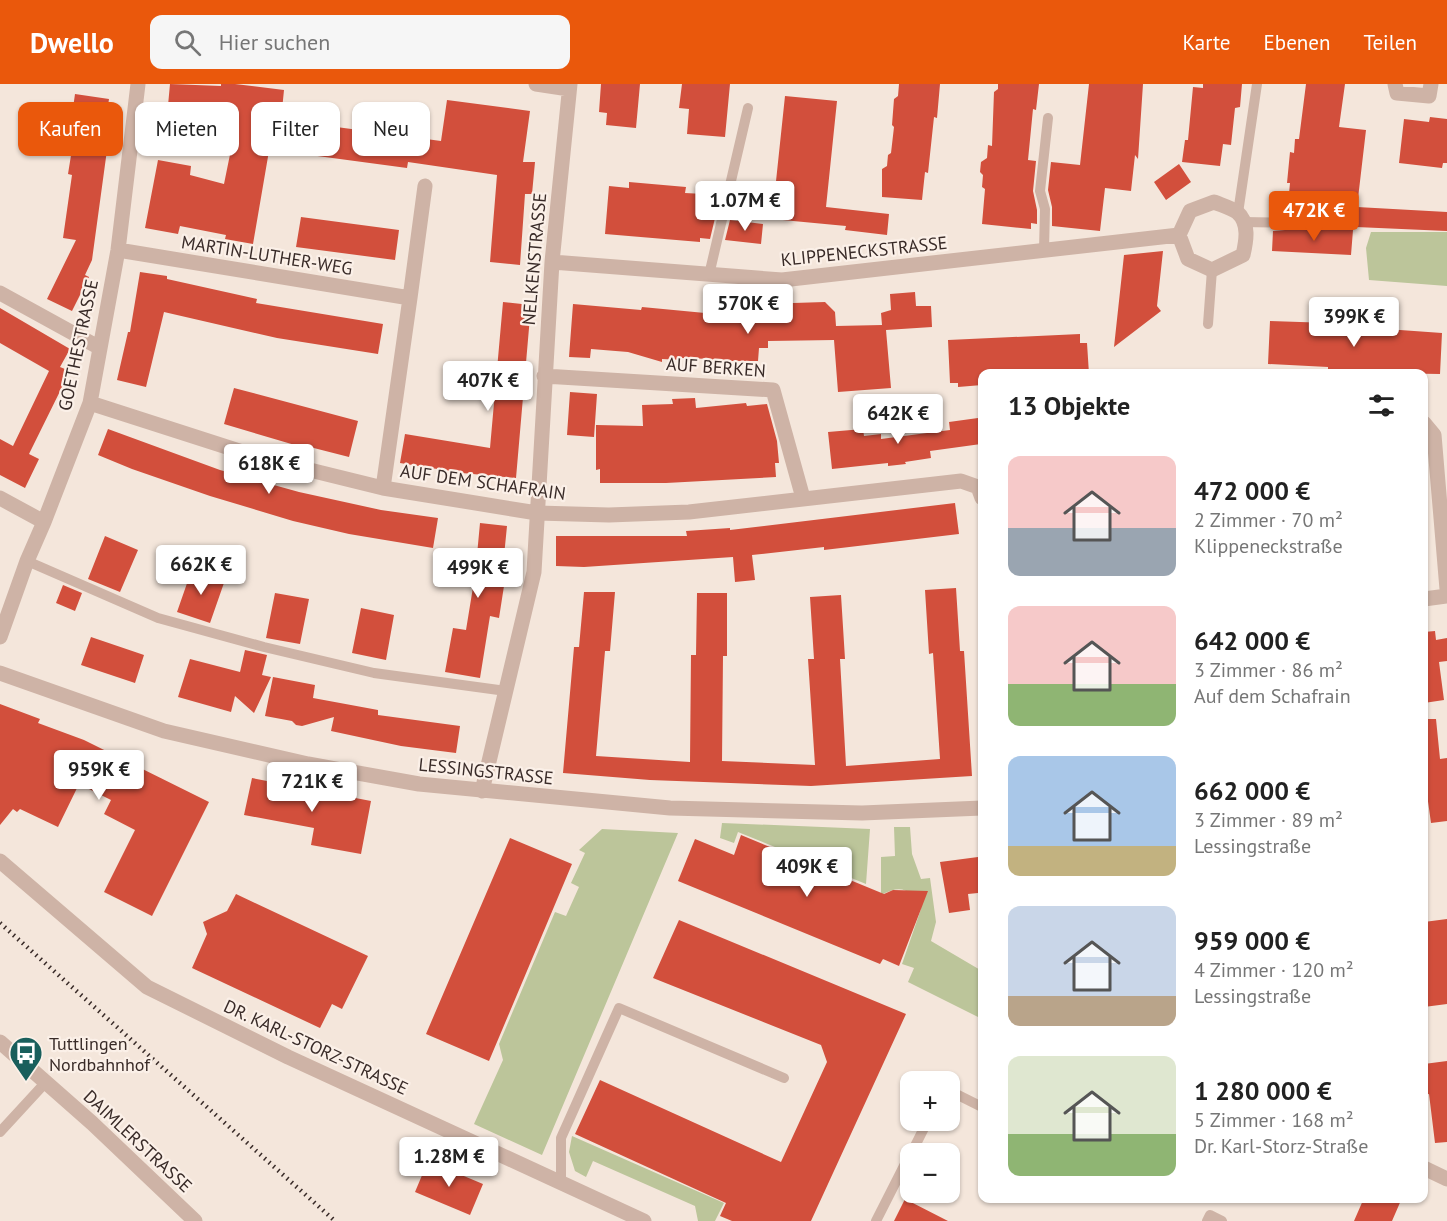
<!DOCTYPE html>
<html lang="de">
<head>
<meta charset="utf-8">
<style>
	body { margin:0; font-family:"PT Sans",sans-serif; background:#f6f6f6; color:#222; height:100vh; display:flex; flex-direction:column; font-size:22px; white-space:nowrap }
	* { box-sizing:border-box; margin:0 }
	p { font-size:20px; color:#767676 }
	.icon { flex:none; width:33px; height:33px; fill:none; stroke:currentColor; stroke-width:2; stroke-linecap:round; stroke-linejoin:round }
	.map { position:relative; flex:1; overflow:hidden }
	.details { position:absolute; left:978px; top:285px; width:450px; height:834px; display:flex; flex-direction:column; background:#fff; border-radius:12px; box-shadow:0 2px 4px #0004 }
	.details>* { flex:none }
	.top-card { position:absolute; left:18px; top:18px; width:570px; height:54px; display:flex; gap:12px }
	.fabs { position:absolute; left:900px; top:987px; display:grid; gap:12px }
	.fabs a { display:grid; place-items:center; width:60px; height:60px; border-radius:12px; background:#fff; box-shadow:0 2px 4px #0004; font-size:30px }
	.price { position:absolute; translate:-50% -51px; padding:0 14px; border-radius:6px; background:#fff; color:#222; font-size:20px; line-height:39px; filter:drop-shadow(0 2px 3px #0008) }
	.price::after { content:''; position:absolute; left:50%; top:36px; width:18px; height:14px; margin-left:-9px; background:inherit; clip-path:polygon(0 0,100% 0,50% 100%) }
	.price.selected { background:#ea580c; color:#fff }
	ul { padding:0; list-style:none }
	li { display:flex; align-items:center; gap:18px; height:150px; padding:0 30px }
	li span { display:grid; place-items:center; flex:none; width:168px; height:120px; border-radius:12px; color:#555 }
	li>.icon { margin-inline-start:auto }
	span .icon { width:72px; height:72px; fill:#fffc; stroke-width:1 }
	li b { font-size:26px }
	h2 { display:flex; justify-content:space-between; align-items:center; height:72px; padding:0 30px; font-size:26px }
	.pill { padding:0 21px; border-radius:12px; background:#fff; box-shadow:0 2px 4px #0004; font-size:21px; line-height:54px }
	.pill.selected { background:#ea580c; color:#fff }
	header { display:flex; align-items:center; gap:36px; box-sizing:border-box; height:84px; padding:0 30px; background:#ea580c; color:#fff }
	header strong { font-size:28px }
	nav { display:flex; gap:33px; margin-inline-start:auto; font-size:21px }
	.search { width:420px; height:54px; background:#f6f6f6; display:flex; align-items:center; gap:15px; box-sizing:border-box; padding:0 21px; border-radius:12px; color:#767676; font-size:22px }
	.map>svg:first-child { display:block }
	.green { fill:#bcc59a }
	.building { fill:#d24f3c }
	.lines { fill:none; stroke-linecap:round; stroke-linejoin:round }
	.lane { stroke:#ceb3a6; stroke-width:10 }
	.street { stroke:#ceb3a6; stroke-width:15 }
	.rail { stroke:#392b28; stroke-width:4.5; stroke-dasharray:1.5 4.5; stroke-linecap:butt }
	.labels { text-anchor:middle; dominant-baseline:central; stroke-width:4.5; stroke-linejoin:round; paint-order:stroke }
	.street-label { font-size:18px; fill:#392b28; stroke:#fbf0e8 }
	.poi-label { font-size:18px; fill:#392b28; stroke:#fbf0e8; text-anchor:start }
</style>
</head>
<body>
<header>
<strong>Dwello</strong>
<div class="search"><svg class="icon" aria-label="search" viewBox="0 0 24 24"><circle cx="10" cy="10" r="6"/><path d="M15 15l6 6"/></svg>Hier suchen</div>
<nav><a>Karte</a><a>Ebenen</a><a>Teilen</a></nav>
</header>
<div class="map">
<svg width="1447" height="1137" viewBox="0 0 1447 1137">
	<rect width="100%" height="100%" fill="#f4e6db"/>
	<path class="green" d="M1371,148h76v54l-78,-6 -3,-32z
		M722,739l148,6 -4,55 -128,-52 -4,11 -14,-5z
		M894,743h16l2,27 9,25 9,-1 6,44 -5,19 51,30v48l-74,-37 6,-14 -12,-4 19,-55c-11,-20 -19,-25 -40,-14v-38l14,-1z
		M602,745l76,4 -136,322 -68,-31 29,-64 -4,-16 56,-132 11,4 13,-29 -8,-4 14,-30 -6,-3z
		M572,1052l152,67 -9,18h-17l-3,-15 -102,-45 -7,16 -11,-6 -6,-19z"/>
	<path class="building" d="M170,0l51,2v-2h14l49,6 -2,20h-6l-23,134 -28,-5 1,-4 -46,-9 -2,8 -33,-6 13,-68 33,6 -1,9 34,9 13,-64 -45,-4 -1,15 -25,-4z
		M601,0h39l-4,44 -30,-3 1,-12 -8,-1z
		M682,0h48l-5,53 -38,-3 2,-25 -10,-1z
		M899,0h41l-3,34 -3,-1 -6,56 -3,-1 -3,28 -40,-3v-28l5,-3 1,-11 3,-2 3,-26 -2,-2 2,-26 4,-3z
		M998,0h41l-3,26 -3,-1 -5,51 8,1 -3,30 4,19v14l-6,-1v6l-49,-5 3,-35 -3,-2 1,-12 -3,-3 1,-10 6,-4 1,-13 4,1 2,-54 4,-3z
		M1089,0h54l-5,75 -3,-4 -4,36 -26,-3 -5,43 -48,-5v-19l-4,-17 3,-28 29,3z
		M1203,0h39l-2,23 -5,1 -4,37 -8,-1 -3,22 -38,-4 3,-22h3l5,-53 10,1z
		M1306,0h39l-6,43 27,3 -9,77 90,5v19l-91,-4 -1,-7 -6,-4 -62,-1 3,-32h-3l3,-31 4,1 1,-14h4z
		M75,10l34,5 -3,20 -34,-4z
		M785,12l52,5 -11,106 63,7 -2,21 -42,-5 1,-4 -74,-7z
		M447,16l83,11 -7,51h12l-3,32h-7l-5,71 -30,-3 7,-87 -89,-13 -1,6 -97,-13 4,-31 127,17z
		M1430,33l17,2v44h-4l-1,5 -43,-5 5,-44 25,3z
		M73,59l34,7 -15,110 -7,15 4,2 -17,34 -25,-12 29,-59 -13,-2 9,-63 -4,-1z
		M1179,80l12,18 -25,18 -12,-18z
		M629,98l57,5 -1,6 19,1 -2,23 13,1 -5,21 -10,-1v4l-95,-8 4,-48 20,2z
		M301,133l98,13 -4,30 -99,-13z
		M730,136l33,4 -2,20 -36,-4z
		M1285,146h68l-2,25 -79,-4 1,-20z
		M1163,167l-6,55 4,5 -47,36 10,-92z
		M140,188l27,4v3l90,20 -1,4 127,21 -5,30 -101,-16 -113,-26 -18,75 -29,-7 11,-48h2z
		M915,208l1,14h15l1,21 -46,3 5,58 -53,4 -4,-52 -66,1v7h-9l-1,13h-32v4l-15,-6 -29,-1v2l-20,-1v3l-34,-10 -37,-3 -1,9 -21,-1 4,-53 68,6 1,-3 63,6v-4l53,4v-9l67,-2 10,10 1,14 46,-1 -1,-12 10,-3 -1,-16z
		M503,218l28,3 -15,173 -54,-5 -62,-10 5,-29 85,14z
		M0,224l70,41 -10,18 10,4 -41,83 10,5 -14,29 -25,-13v-36l13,7 36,-75 -49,-28z
		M1270,237l60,2v2l112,8 -2,41 -61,-1v-2l-51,-2v-2l-60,-3z
		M1080,250v9h7l2,31h-107v11l-24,2v-4h-8l-2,-43z
		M234,304l124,33 -9,36 -43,-11 -1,2 -81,-24z
		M570,308l27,2 -3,43 -27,-2z
		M695,314l1,10 50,-5 1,3 20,-2 10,37 2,22h-4l1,14 -110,6h-66v-14l-4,1v-45l47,1 -1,-21 31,-1 -1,-5z
		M978,334l3,26 -51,7 1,7 -26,4 1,2 -18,2v-3l-56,6 -4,-37 35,-3 1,7 17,-2v5l69,-9 -1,-8z
		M108,345l112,41 79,22 82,18 57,8 -5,30 -84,-14 -56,-13 -83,-25 -78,-27 -34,-14z
		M955,419l4,31 -135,16v-3l-72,8 3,25 -20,2 -2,-25 -149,10 -28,-1v-30h131l-1,-5 44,-3v2z
		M480,439l27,3 -6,60h3l-5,32 -9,-2 -10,62 -35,-6 8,-44 13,2 9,-55 -31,-5 3,-20 30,5z
		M105,452l33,14 -18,42 -32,-13z
		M192,485l33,11 -15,43 -33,-11z
		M63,501l19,8 -7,18 -19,-8z
		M956,504l4,63h4l8,125 -161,10 -161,-6 -87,-7 11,-126h5l5,-55h31l-5,59h-5l-9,105 94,6 1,-107h5l1,-62h30v63h-4l-1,105 93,4 -7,-106h6l-4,-62 31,-2 4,64h-5l6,107 94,-7 -7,-106 -4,1 -4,-64z
		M275,509l34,6 -9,45 -34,-6z
		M361,524l33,7 -8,45 -34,-7z
		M1435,547l1,9 11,-2v23l-8,1 5,38 -20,3v-71z
		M91,553l53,18 -9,28 -54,-18z
		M245,566l22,5 -5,20 9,2 -17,36 -19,-17 -4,16 -53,-15 12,-38 50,13z
		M273,593l42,8 -2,13 65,12v5l82,11 -4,27 -55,-7 -70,-15 3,-14 -32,9 -6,-1 -4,-4 -27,-5z
		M0,620l40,15 -2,4 46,17 125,62 -57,114 -48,-24 31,-62 -31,-16 7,-14 -32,-16 -21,43 -38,-18 -3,3 -4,-3 -13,16z
		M1424,635h12l4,40 7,-1v63l-16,2 -5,-36 -2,1z
		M252,694l119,23 -10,53 -50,-9 3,-17 -70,-13z
		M741,751l143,59 9,-4 35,1 -29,75 -16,-7 -3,5 -202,-83 17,-42 39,16z
		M510,754l62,26 -83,197 -63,-27z
		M978,773l4,29 -4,1v6l-10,1 2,16 -21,3 -9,-51z
		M236,810l132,62 -26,53 -10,-5 -12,24 -128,-60 15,-34 -4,-12 24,-11z
		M1447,835v85l-23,3v-85z
		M679,836l227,94 -95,207h-79l-12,-5 6,-13 -151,-69 25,-54 181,82 46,-100 -6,-17 -168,-67z
		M1447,977v81l-12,1 -6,-49 -5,1v-31z
		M428,1077l55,23 -13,31 -55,-23z
		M1364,1114h38l-10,23h-38z
		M905,1115l43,22h-54z"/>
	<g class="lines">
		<path class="lane" d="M1238,129l19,-129
			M1243,138l106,2
			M1044,166l1,-41 -5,-18 8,-73
			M709,191l39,-167
			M1208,240l4,-54
			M27,477l131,57 106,29 110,26 132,18
			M950,1007l32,16
			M0,1048l46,-50
			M911,1070l17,-34
			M561,1098v-44l58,-130 165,70
			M876,1137l34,-67
			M1207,1137l3,-6 12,6"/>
		<path class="street" d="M536,0l33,5
			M1395,0l2,9 32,3 2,-12
			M1214,118c7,3 17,6 23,10 13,11 9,30 6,43l-31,15 -24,-11 -9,-24 11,-24z
			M118,166l292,48 15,-112
			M552,178l230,18 397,-45
			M0,209l100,55
			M544,292l229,14 30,108
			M90,319l171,55 122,30 154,25 72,2 80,-3 272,-31 17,6 4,11
			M1424,339l10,12 13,154
			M383,404l27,-190
			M0,414l44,24
			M1424,515l23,-3
			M0,553l27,-76 17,-39 46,-119 28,-153 20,-166
			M0,589l164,58 144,33 111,20 251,24 192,5 120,-5
			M482,707l52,-219 18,-310 18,-178
			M0,777l147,126 141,70 356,164
			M0,958l92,81 103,98
			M1424,1084l23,11"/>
		<path class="rail" d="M0,839l335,298"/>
	</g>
	<defs>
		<symbol id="bus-pin" viewBox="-11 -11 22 30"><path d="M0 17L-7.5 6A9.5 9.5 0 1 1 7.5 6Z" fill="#195f5c" stroke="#fbf0e8"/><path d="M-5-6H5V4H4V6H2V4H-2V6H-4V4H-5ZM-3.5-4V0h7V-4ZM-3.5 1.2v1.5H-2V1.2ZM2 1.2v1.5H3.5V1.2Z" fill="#fff"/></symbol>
	</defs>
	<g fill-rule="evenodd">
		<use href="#bus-pin" x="7" y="950" width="38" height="52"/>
	</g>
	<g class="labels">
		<g class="street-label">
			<text transform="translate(864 167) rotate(-6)">KLIPPENECKSTRASSE</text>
			<text transform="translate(267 171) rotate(9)">MARTIN-LUTHER-WEG</text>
			<text transform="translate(534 175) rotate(-85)">NELKENSTRASSE</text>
			<text transform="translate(78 261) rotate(-78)">GOETHESTRASSE</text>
			<text transform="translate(716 283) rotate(4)">AUF BERKEN</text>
			<text transform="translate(483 398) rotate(8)">AUF DEM SCHAFRAIN</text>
			<text transform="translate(486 687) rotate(6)">LESSINGSTRASSE</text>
			<text transform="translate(316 963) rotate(25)">DR. KARL-STORZ-STRASSE</text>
			<text transform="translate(138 1057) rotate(43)">DAIMLERSTRASSE</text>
		</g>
		<g class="poi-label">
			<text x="49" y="959">Tuttlingen<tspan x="49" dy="21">Nordbahnhof</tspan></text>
		</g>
	</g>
</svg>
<div class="fabs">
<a>+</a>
<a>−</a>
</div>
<b class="price" style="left:745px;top:148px">1.07M €</b>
<b class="price selected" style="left:1314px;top:158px">472K €</b>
<b class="price" style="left:748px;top:251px">570K €</b>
<b class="price" style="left:1354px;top:264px">399K €</b>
<b class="price" style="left:488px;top:328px">407K €</b>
<b class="price" style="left:898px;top:361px">642K €</b>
<b class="price" style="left:269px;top:411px">618K €</b>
<b class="price" style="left:201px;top:512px">662K €</b>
<b class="price" style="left:478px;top:515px">499K €</b>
<b class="price" style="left:99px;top:717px">959K €</b>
<b class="price" style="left:312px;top:729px">721K €</b>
<b class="price" style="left:807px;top:814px">409K €</b>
<b class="price" style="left:449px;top:1104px">1.28M €</b>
<div class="top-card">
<a class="pill selected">Kaufen</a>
<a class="pill">Mieten</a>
<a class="pill">Filter</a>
<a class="pill">Neu</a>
</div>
<section class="details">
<h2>13 Objekte<svg class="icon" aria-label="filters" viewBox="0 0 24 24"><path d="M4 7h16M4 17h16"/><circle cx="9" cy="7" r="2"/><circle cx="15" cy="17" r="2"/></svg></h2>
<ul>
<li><span style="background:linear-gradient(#f6c9c9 60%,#9aa5b1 0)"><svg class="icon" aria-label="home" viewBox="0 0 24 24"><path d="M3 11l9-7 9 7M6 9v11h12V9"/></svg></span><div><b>472 000 €</b><p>2 Zimmer · 70 m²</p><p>Klippeneckstraße</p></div></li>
<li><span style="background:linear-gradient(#f6c9c9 65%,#8fb573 0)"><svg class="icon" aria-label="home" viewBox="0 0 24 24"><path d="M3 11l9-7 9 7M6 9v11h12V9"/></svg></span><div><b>642 000 €</b><p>3 Zimmer · 86 m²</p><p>Auf dem Schafrain</p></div></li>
<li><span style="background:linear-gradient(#a9c7e8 75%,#c2b280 0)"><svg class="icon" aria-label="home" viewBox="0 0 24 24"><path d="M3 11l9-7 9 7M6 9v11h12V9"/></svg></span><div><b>662 000 €</b><p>3 Zimmer · 89 m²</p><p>Lessingstraße</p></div></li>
<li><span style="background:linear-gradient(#c9d6e8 75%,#b9a48a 0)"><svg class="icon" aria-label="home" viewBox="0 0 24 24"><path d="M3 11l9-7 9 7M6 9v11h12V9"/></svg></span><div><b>959 000 €</b><p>4 Zimmer · 120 m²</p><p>Lessingstraße</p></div></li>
<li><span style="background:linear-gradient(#dfe7d0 65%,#8fb573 0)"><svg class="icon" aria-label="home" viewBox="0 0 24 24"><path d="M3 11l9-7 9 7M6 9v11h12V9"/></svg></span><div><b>1 280 000 €</b><p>5 Zimmer · 168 m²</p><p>Dr. Karl-Storz-Straße</p></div></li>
</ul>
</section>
</div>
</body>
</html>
